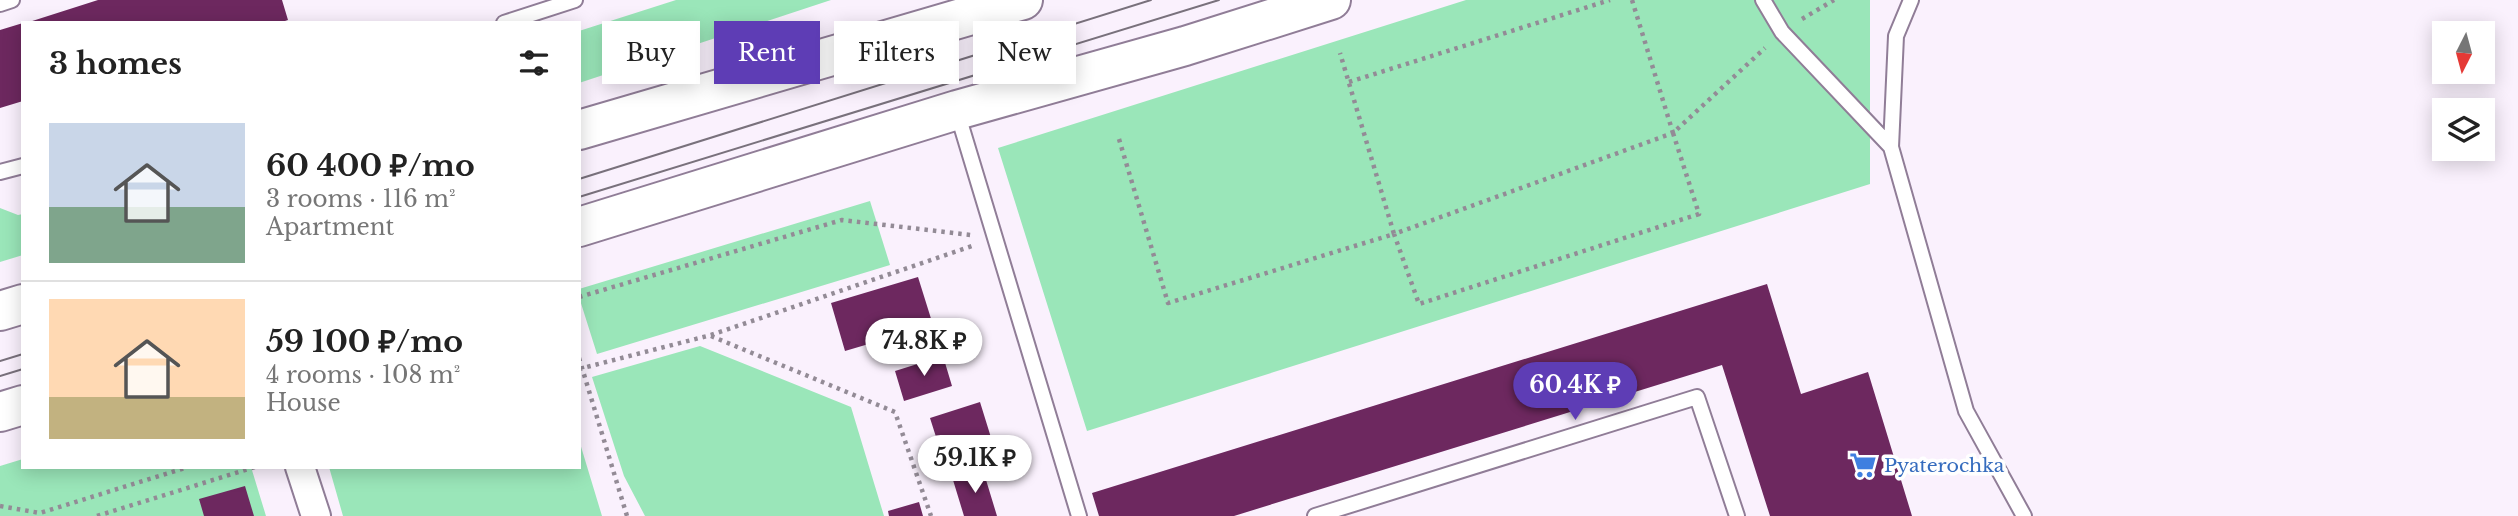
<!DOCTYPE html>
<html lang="en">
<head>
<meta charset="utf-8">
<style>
	body { margin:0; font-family:"Libre Baskerville",serif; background:#f2f2f2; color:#222; height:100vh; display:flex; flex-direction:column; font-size:26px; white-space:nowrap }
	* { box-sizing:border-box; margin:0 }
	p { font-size:23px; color:#767676 }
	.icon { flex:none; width:38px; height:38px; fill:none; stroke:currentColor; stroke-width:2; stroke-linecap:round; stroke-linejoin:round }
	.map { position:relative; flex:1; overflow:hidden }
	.sheet { position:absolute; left:21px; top:21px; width:560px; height:448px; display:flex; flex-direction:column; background:#fff; border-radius:0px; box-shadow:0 4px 18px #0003 }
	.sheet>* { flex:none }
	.top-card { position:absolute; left:602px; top:21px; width:665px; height:63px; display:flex; gap:14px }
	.needle { width:46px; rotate:186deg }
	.tools { position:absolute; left:2432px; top:21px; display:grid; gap:14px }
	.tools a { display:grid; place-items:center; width:63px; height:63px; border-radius:0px; background:#fff; box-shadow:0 4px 18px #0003; font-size:35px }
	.price { position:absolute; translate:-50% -60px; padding:0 16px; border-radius:24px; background:#fff; color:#222; font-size:23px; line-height:46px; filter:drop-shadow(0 2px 4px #0008) }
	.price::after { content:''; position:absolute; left:50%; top:42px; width:21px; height:16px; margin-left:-10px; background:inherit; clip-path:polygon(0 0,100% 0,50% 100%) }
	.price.on { background:#5e3db5; color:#fff }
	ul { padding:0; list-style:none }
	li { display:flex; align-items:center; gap:21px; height:175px; padding:0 28px }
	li+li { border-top:2px solid #e0e0e0 }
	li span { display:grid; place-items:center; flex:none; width:196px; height:140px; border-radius:0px; color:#555 }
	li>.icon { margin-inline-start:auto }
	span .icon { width:84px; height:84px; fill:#fffc; stroke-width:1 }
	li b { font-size:30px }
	h2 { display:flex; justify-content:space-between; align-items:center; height:84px; padding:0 28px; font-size:30px }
	.chip { padding:0 24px; border-radius:0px; background:#fff; box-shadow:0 4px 18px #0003; font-size:24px; line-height:63px }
	.chip.on { background:#5e3db5; color:#fff }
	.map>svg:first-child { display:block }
	.green { fill:#9ae6b9 }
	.building { fill:#6d285f }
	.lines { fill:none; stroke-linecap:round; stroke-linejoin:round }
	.service-casing { stroke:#907d97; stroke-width:18 }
	.minor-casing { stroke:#907d97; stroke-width:32 }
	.trunk-casing { stroke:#907d97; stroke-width:42 }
	.path { stroke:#938b96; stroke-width:4.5; stroke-dasharray:3.5 5; stroke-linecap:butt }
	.service { stroke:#fff; stroke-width:14 }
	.minor { stroke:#fff; stroke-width:28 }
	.trunk { stroke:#fff; stroke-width:38 }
	.tram { stroke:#79717c; stroke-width:2 }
	.labels { text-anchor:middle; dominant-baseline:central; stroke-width:7; stroke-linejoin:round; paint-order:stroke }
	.shop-label { font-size:19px; fill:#366cbe; stroke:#fff; text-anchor:start }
</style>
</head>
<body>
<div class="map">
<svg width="2518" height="516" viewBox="0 0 2518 516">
	<rect width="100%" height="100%" fill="#faf1fd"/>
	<path class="green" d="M676,0h155l-252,83v-52z
		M1466,0h404v184l-783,247 -89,-283z
		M870,201l20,64 -293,89 -18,-57v-8z
		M0,208l18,7 5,-1v41l-23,7z
		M700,346l151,61 33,109h-239l-21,-40 -32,-99z
		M579,440l23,76h-259l-14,-49h250z
		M23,459v8h228l15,49h-266v-50z"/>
	<path class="building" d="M98,0h184l6,20 -9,3h-253z
		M23,23v78l-23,7v-78z
		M918,277l15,48 -88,26 -14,-48z
		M1767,284l34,110 67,-22 44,144h-142l-48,-151 -488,151h-135l-7,-23z
		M943,356l9,30 -48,15 -9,-30z
		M980,402l13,42 -50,15 -13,-41z
		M983,470l14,46h-33l-11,-36z
		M245,486l9,30h-50l-5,-17z
		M919,502l4,14h-34l-1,-5z"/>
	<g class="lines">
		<defs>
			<path id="service" d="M1763,0l19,32 109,115
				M1911,0l-15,36 -5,111 75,264 58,105
				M0,4l12,-4
				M504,23l71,-23
				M957,112l122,404
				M0,172l23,-6
				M1315,516l382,-119 40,119"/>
			<path id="minor" d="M300,467l16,49"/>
			<path id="trunk" d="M579,130l444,-130
				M579,227l378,-117 228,-64 146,-46
				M0,311l23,-7
				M0,412l23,-7"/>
		</defs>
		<use href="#service" class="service-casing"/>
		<use href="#minor" class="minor-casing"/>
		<use href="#trunk" class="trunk-casing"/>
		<path class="path" d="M1632,0l41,133 92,-85
			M1802,19l32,-19
			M1349,82l261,-82
			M1673,133l26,81 -280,90 -25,-70z
			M1119,139l49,164 226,-69 -54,-181
			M579,297l263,-77 129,15
			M711,336l184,76 36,104
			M579,358l48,158
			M579,369l132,-34 261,-89
			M0,506l40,7 148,-46
			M97,516l158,-49"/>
		<use href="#service" class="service"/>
		<use href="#minor" class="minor"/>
		<use href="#trunk" class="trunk"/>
		<path class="tram" d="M579,179l572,-179
			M579,197l640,-197
			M0,361l23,-7
			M0,376l23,-7"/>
	</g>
	<defs>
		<symbol id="supermarket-bare" viewBox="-9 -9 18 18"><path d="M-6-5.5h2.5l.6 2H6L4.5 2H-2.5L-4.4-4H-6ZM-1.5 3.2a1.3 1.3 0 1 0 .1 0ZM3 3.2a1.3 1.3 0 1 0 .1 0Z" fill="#3f7fe0" stroke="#fff" stroke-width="2.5" paint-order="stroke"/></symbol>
	</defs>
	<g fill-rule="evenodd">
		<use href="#supermarket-bare" x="1844" y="446" width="38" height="38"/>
	</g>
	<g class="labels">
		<g class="shop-label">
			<text x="1884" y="465">Pyaterochka</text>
		</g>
	</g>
</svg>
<div class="tools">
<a><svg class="needle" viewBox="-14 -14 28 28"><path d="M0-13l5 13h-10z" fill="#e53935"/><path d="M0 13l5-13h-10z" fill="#767676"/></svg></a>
<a><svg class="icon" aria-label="layers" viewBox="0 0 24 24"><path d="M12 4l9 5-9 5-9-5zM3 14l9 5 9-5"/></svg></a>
</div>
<b class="price" style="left:924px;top:378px">74.8K ₽</b>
<b class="price on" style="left:1575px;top:422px">60.4K ₽</b>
<b class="price" style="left:975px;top:495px">59.1K ₽</b>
<div class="top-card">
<a class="chip">Buy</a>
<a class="chip on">Rent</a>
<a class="chip">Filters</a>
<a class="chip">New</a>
</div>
<section class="sheet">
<h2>3 homes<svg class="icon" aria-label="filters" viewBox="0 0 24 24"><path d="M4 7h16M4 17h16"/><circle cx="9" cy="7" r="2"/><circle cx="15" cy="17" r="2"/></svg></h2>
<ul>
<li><span style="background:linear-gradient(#c9d6e8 60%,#7fa58c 0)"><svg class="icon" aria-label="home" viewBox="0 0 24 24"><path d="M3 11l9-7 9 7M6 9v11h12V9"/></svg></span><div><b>60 400 ₽/mo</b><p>3 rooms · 116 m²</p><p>Apartment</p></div></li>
<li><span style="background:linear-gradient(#ffd9b3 70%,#c2b280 0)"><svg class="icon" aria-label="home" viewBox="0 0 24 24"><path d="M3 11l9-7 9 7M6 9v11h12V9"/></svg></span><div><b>59 100 ₽/mo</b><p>4 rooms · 108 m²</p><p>House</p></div></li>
</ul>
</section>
</div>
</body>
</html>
